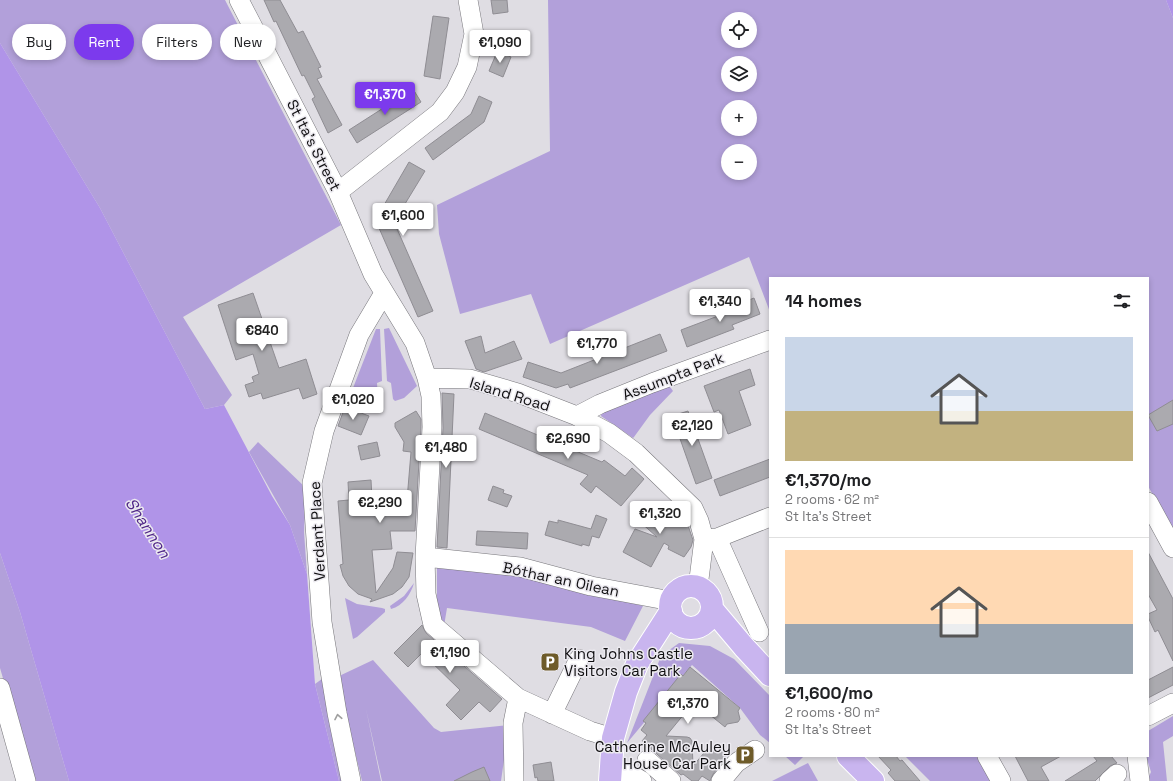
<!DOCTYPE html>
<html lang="en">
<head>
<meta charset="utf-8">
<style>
	body { margin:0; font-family:"Space Grotesk",sans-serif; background:#f2f2f2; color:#202124; height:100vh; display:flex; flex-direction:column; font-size:15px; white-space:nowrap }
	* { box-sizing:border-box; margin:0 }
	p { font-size:13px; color:#757577 }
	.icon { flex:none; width:22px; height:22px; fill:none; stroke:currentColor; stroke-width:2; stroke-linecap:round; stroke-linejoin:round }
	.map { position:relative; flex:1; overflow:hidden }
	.sheet { position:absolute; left:769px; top:277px; width:380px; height:480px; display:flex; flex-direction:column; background:#fff; border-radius:0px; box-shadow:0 2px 6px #0003 }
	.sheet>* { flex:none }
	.guide { position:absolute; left:12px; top:24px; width:380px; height:36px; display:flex; gap:8px }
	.controls { position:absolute; left:721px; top:12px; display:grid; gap:8px }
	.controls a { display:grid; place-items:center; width:36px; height:36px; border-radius:50%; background:#fff; box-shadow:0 2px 6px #0003; font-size:20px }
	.price { position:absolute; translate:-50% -34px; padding:0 9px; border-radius:4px; background:#fff; color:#222; font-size:13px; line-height:26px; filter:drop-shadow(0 1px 2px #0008) }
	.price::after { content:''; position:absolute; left:50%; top:24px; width:12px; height:9px; margin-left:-6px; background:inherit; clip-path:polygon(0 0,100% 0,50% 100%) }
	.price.selected { background:#7c3aed; color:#fff }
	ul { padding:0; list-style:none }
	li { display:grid; align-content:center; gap:8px; height:212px; padding:0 16px }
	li+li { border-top:1px solid #e0e0e0 }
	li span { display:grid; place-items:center; height:124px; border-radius:0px; color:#555 }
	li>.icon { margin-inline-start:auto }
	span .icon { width:72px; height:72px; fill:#fffc; stroke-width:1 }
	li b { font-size:17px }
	h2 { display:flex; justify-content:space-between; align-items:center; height:48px; padding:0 16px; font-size:17px }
	.chip { padding:0 14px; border-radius:18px; background:#fff; box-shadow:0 2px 6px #0003; font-size:14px; line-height:36px }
	.chip.selected { background:#7c3aed; color:#fff }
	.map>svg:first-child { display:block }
	.green { fill:#b2a0da; fill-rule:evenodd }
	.water { fill:#b094e8 }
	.building { fill:#abaaaf; stroke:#8f8d93 }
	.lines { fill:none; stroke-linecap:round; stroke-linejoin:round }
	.minor-casing { stroke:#78777c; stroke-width:20 }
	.major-casing { stroke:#fff; stroke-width:24 }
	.minor { stroke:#fff; stroke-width:19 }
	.major { stroke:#c9b5ef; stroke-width:22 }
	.oneway { stroke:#9f9f9f }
	.labels { text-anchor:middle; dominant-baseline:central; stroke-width:3; stroke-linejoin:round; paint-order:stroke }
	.street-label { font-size:15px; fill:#0f0e10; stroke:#eceaf0 }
	.poi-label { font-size:15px; fill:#0f0e10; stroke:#eceaf0; text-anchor:start }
	.water-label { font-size:16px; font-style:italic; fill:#512888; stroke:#eceaf0 }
</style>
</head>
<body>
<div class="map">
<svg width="1173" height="781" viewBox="0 0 1173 781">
	<rect width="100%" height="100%" fill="#dfdde3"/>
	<path class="green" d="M0,0h225l116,225 -158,92 49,78 -8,10 -19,4 -105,-201 -100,-165z
		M548,0h618l7,18v514l-25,-46v-208h-378v34l-21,-55 -199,87 -19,-50 -71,20 -21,-80 -2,-29 113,-54zM728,19h22v22h-22zM728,63h22v22h-22zM728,107h22v22h-22zM728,151h22v22h-22z
		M389,328l28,58 -13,12 -9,3 -2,-2 -2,-16 -4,-2 -3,-52z
		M376,329h4l2,52 -5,2 1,18 -2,2 -9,-3 -13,-8 -1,-4z
		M668,384l5,7 -23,24 -16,22 -1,1 -32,-22 1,-4z
		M258,442l48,46 -2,44 3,42 -17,-49 -41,-73z
		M0,553l20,59 49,169h-36l-33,-113z
		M437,568l82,6 124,32 -18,35 -34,-14 -144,-19 -3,18 -7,-6z
		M414,583c-3,11 -11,23 -23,26l-1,-3 14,-10z
		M345,598l12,6 25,4 3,1v3l-28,25 -4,2z
		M679,643l31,3 24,13 36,37v47l-10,-8 -20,-27 -48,-43 -65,78 34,-87z
		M373,660l61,68 7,4 68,-7 -8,56h-119l-16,-72 15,72h-19l-25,-104z
		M326,676l21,105h-8l-24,-97z
		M1173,716v20l-10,6 4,39h-20l4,-9 -5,-16h2v-25z
		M785,756h19l-9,9z
		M905,756h72l13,25h-60z
		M808,763l10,18h-46z"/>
	<path class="water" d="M1166,0h7v18z
		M0,43l100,165 105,201 19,-4 48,91 18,29 17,49 8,110 24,97h-270l-49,-169 -20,-59z"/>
	<path class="building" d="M264,0h16l18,33 5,-2 18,36 -3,1 4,9 -5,2 25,46 -14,8 -16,-34 3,-2 -11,-22 -2,1 -26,-55 -2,1z
		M491,0h16l1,12 -15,2z
		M433,16l16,2 -9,61 -16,-3z
		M497,52l14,5 -8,20 -14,-6z
		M413,89l8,13 -64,41 -8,-13z
		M479,96l13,6 -8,20 -51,38 -8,-12 46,-34z
		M409,162l16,9 -31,51 39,89 -15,6 -39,-89 -6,-4z
		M253,293l26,75 27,-9 11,35 -14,5 -4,-11 -36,11 -2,-6 -12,4 -4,-12 9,-3 -2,-5 7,-3 -6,-20 -17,6 -18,-55z
		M754,298l6,16 -28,11 2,4 -47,18 -6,-17 45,-17 -2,-3z
		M660,334l7,17 -97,37 -2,-4 -12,4 -33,-11 5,-15 33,11z
		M481,336l4,17 29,-12 8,18 -38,13 -8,-3 -11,-28z
		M750,369l5,16 -16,6 12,34 -23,9 -9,-24 -5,2 -10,-26z
		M442,393l12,1 -7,154 -10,-1 6,-119z
		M1173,400v24l-16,7 -9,-16z
		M345,407l24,9 -8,19 -23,-9z
		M416,411l5,8v8l-6,104h-25l2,18 -20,1 4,43 17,-25 4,-16 16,1 -4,24 -7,10 -9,7 -23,8 2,-3 -14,-5 -9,-8 -6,-10 -3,-11 3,-1 -5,-63 11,-1 -1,-18 23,-2 1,19 35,1 4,-48 -8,-1 1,-9 -9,-15v-4z
		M688,411l24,67 -16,6 -24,-68z
		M485,413l117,49 2,-2 21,16 7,-8 12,11 -23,27 -25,-20 -5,7 -11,-9 8,-9 -109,-46z
		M377,442l3,14 -19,4 -3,-14z
		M770,459v18l-50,19 -6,-16z
		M493,486l11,4 -1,3 9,3 -5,11 -19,-7z
		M648,503l13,6 2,-4 14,7 2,-2 5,4 9,26 -2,7 -7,10 -16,-8 1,-3 -5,-3 -13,24 -28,-15 12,-23 22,8 -18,-16z
		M596,515l11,4 -8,19 -7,-2 -3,10 -7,-2v2l-37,-11 4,-14 9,2v-3l33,9z
		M477,531l51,2 -1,16 -51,-4z
		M1148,552l25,47v62l-15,-31 -3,2 -7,-15v-3l9,-4 -9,-16z
		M422,625l4,8 76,66 -12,13 -11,-10 -18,18 -15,-15 14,-15 -38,-37 -14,14 -14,-14z
		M690,667l50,41 -2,3 2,8 -2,3 -11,2 -2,3 -31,-25 -28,34 21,1 3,1 2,3 1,25 16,-19 3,2 8,-2 4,2 2,3 -1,7 -12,15 -3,7 -8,-5 -4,5h-6l-9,-7 -2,1 -39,-34 5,-6 -6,-5 5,-7 -3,-2 38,-47 2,2z
		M1173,667v18l-25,13v-18z
		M878,756h18l4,5 2,-1 18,21h-25l-7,-8 3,-3z
		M1015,756h46l-20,11 8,14h-21z
		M1093,756h18l6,7 -7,3 -15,15h-30l32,-20z
		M551,762l3,19h-16l-1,-4 -2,1 -2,-13z
		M484,767l6,14h-36l18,-9z"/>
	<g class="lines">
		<defs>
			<path id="minor" d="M239,0l99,192 35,82 42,69 12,35 4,18 1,31 -7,130 1,37 7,31 85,73 72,33 23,7
				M338,192l102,-80 15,-20 12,-25 7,-33 -6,-34
				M427,378l43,1 48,14 59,23 32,17 27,20 57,55 6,13 5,18 -6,48
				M577,416l23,-12 52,-21 118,-43
				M1148,502l25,46
				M717,538l42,94
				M705,539l12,-1 53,-21
				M425,557l95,10 71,19 80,15
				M0,688l26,93
				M552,714l27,-55
				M1148,716l25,-13
				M987,756l14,25
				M1137,756l3,25
				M647,760l24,21
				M611,772l19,2 12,7
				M351,781l-14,-68 -15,-91 -10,-139 12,-52 35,-96 25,-42
				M514,781l-1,-58 5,-25
				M721,781l15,-18 19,-13
				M1109,781l8,-7"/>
			<path id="major" d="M670 607a21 21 0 1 1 42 0a21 21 0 1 1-42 0Z
				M712,609l32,38 26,28
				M848,756l25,25
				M610,781l3,-43 13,-46 11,-28 34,-53"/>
		</defs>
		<use href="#minor" class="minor-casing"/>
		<use href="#major" class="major-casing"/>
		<use href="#minor" class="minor"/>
		<use href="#major" class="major"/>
	</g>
	<defs><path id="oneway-chevron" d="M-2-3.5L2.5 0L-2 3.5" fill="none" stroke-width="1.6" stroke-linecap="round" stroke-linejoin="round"/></defs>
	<use class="oneway" href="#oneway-chevron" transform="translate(338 717) rotate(-101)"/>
	<defs>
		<symbol id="parking-square" viewBox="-11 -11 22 22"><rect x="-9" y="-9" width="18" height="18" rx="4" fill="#6e5b29" stroke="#eceaf0"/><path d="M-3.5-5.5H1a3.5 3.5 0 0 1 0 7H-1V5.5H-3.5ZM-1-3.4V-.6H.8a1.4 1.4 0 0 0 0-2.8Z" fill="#fff"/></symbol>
	</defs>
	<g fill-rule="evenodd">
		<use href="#parking-square" x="539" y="651" width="22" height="22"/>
		<use href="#parking-square" x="734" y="744" width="22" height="22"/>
	</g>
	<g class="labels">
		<g class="street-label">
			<text transform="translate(314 145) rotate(63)">St Ita's Street</text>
			<text transform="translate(673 376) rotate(-21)">Assumpta Park</text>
			<text transform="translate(510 394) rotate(17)">Island Road</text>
			<text transform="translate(317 531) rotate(-93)">Verdant Place</text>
			<text transform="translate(561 579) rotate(12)">Bóthar an Oilean</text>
		</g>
		<g class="poi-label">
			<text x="564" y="653">King Johns Castle<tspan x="564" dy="17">Visitors Car Park</tspan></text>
			<text x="731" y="746" text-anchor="end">Catherine McAuley<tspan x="731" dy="17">House Car Park</tspan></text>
		</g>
		<g class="water-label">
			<text transform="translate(148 528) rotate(57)">Shannon</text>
		</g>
	</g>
</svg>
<div class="controls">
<a><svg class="icon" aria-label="locate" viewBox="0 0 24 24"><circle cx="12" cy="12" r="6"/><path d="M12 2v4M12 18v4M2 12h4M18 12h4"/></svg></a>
<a><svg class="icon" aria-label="layers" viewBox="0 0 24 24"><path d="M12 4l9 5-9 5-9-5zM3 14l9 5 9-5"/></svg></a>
<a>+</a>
<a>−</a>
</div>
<b class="price" style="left:500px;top:64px">€1,090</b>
<b class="price selected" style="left:385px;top:116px">€1,370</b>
<b class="price" style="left:403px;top:237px">€1,600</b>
<b class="price" style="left:720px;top:323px">€1,340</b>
<b class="price" style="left:262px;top:352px">€840</b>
<b class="price" style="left:597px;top:365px">€1,770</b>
<b class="price" style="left:353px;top:421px">€1,020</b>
<b class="price" style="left:692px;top:447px">€2,120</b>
<b class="price" style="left:568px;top:460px">€2,690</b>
<b class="price" style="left:446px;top:469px">€1,480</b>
<b class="price" style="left:380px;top:524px">€2,290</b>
<b class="price" style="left:660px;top:535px">€1,320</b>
<b class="price" style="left:450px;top:674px">€1,190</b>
<b class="price" style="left:688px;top:725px">€1,370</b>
<div class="guide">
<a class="chip">Buy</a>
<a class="chip selected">Rent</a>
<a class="chip">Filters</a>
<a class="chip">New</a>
</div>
<section class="sheet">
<h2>14 homes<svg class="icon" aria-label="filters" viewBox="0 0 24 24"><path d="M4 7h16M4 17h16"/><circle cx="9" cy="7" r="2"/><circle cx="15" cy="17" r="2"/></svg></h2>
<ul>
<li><span style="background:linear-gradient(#c9d6e8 60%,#c2b280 0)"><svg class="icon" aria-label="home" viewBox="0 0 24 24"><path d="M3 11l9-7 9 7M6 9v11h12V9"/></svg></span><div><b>€1,370/mo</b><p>2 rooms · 62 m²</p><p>St Ita's Street</p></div></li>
<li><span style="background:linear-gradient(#ffd9b3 60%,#9aa5b1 0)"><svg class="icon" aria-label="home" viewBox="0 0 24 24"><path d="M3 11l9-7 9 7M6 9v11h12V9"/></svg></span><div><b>€1,600/mo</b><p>2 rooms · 80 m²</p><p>St Ita's Street</p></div></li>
</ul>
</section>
</div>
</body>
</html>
